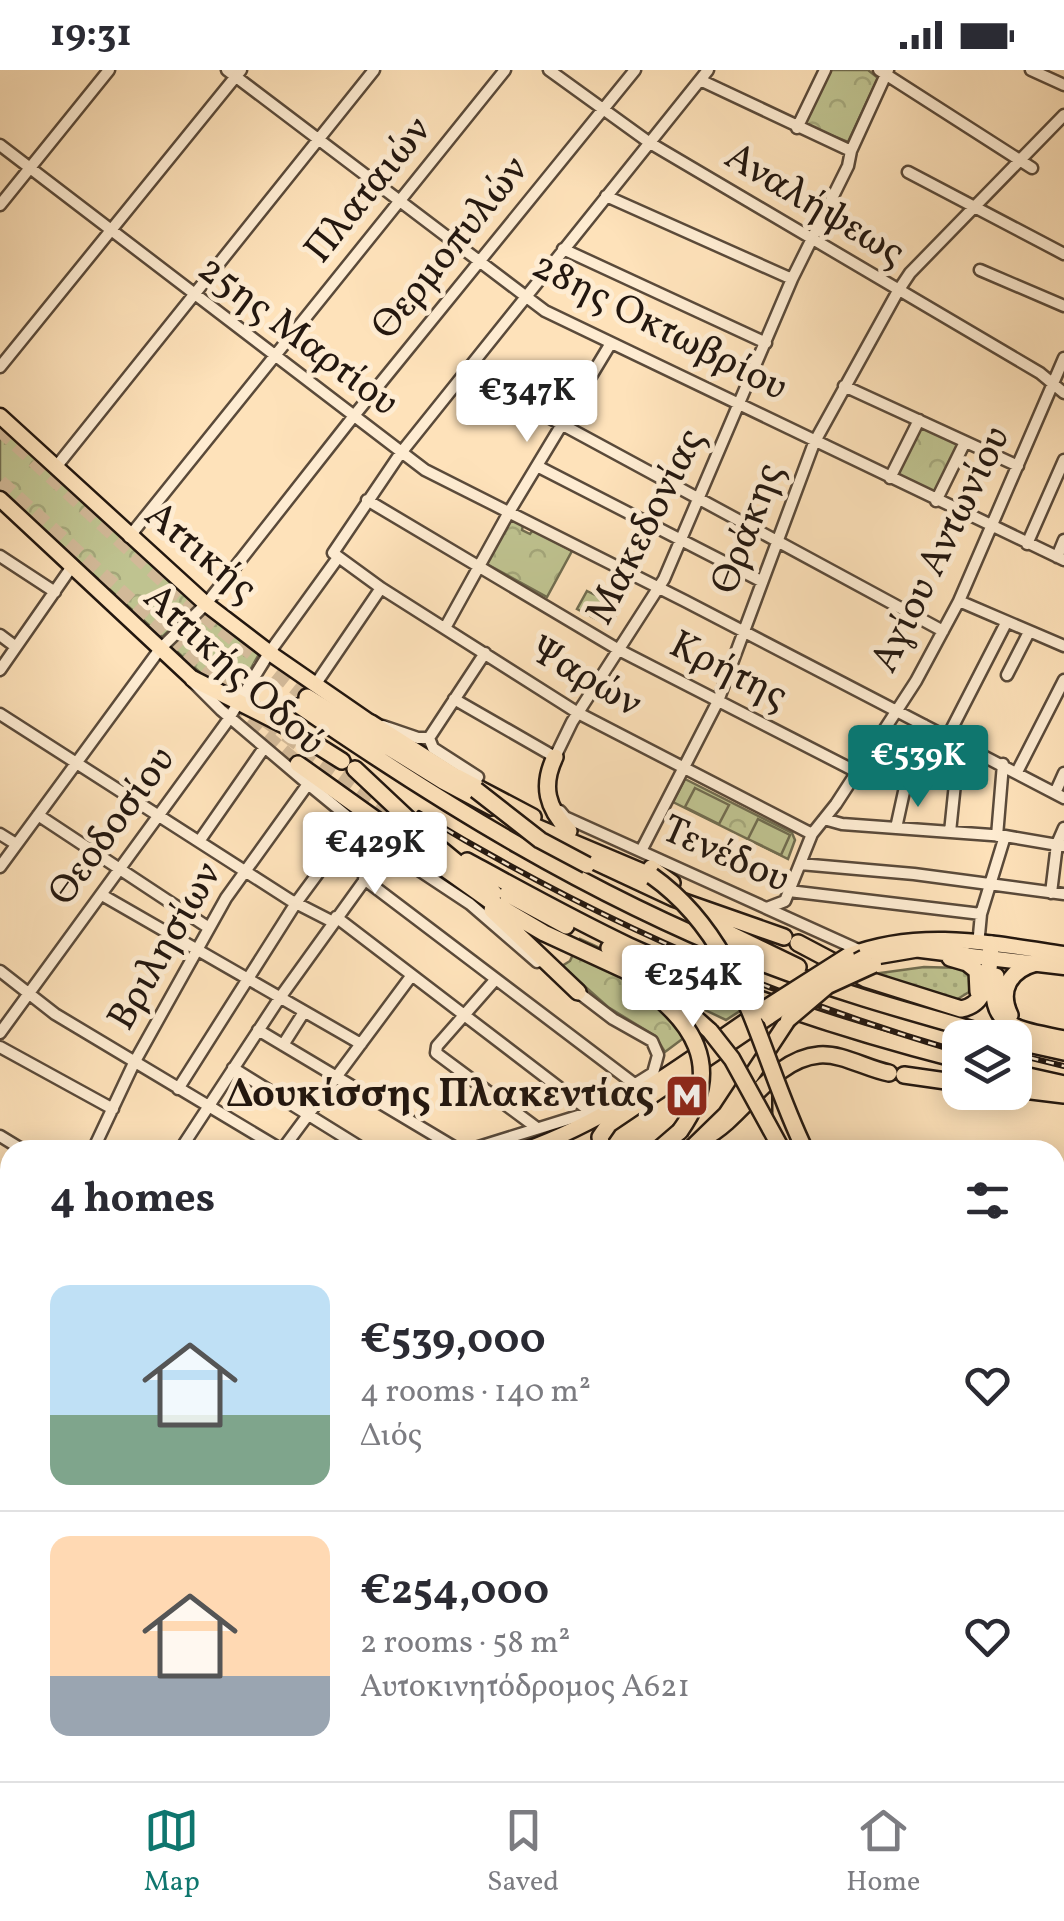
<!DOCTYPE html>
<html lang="en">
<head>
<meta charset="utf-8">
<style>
	body { margin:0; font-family:Vollkorn,serif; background:#f7f7f7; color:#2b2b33; height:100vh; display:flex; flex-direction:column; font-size:38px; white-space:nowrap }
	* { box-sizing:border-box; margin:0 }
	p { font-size:32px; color:#7c7c81 }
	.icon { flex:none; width:55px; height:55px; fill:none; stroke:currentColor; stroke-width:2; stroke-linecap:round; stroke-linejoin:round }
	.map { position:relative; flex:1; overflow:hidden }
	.details { position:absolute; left:0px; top:1070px; width:1065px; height:642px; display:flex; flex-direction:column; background:#fff; border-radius:30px 30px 0 0; box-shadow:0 5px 25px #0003 }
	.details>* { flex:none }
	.controls { position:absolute; left:942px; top:950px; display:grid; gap:20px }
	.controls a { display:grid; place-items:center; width:90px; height:90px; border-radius:20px; background:#fff; box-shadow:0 5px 25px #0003; font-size:50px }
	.price { position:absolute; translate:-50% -85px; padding:0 22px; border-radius:10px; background:#fff; color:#222; font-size:32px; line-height:65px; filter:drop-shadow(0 2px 5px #0008) }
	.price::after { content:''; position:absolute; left:50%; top:60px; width:30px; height:22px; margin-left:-15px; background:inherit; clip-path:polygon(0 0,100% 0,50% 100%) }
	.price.current { background:#0f766e; color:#fff }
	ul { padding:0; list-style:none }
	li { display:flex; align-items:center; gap:30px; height:250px; padding:0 50px }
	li+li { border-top:2px solid #e1e1e2 }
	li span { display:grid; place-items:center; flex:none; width:280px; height:200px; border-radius:20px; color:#555 }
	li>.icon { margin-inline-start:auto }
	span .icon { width:120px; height:120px; fill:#fffc; stroke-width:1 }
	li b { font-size:42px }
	h2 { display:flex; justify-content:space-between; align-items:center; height:120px; padding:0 50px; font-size:42px }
	.status { display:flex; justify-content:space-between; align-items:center; height:70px; padding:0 50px; background:#fff; direction:ltr }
	.status svg { height:28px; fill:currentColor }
	.tabs { display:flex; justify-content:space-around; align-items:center; height:140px; border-top:2px solid #e1e1e2; background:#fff; font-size:28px; color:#7c7c81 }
	.tabs a { display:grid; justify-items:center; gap:5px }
	.tabs .current { color:#0f766e }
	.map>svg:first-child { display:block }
	.grass { fill:url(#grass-dots); stroke:#716d50; stroke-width:2.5 }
	.forest { fill:url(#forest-crowns); stroke:#716d50; stroke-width:2.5 }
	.pitch { fill:#bfc390; stroke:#716d50; stroke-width:2.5 }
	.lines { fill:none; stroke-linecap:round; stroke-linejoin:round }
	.highway-tunnel { stroke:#d2b998; stroke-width:15; stroke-dasharray:15 8; stroke-linecap:butt }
	.minor-casing { stroke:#5a4a3a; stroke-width:15 }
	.major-casing { stroke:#23170f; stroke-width:19 }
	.highway-casing { stroke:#23170f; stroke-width:20 }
	.minor { stroke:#feecd2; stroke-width:10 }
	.major { stroke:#fee2ba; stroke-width:14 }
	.highway { stroke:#fee2ba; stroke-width:15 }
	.rail-casing { stroke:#23170f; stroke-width:6 }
	.rail { stroke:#feecd2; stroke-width:2.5; stroke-dasharray:8; stroke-linecap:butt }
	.major-bridge-casing { stroke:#23170f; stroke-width:19; stroke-linecap:butt }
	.highway-bridge-casing { stroke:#23170f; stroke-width:20; stroke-linecap:butt }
	.major-bridge { stroke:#fee2ba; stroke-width:14 }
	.highway-bridge { stroke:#fee2ba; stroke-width:15 }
	.labels { text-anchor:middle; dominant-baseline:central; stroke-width:10; stroke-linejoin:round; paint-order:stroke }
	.street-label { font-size:40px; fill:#23170f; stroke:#feecd2 }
	.poi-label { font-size:40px; font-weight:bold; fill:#23170f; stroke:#feecd2; text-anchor:end }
</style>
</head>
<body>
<div class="status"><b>19:31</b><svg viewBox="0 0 49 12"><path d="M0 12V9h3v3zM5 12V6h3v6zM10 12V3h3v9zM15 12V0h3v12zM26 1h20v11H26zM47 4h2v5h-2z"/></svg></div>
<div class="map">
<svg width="1064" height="1711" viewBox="0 0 1064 1711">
	<defs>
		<pattern id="grass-dots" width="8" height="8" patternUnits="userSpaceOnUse" patternTransform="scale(2.5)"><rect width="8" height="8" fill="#bfc390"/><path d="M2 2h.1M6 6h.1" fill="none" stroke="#a4a77b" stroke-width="1.8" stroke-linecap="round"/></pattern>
		<pattern id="forest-crowns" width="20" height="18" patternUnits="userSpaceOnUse" patternTransform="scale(2.5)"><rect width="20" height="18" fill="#bfc390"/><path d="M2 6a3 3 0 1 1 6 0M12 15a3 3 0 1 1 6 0" fill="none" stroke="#a4a77b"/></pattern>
	</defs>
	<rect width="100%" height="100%" fill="#fee2ba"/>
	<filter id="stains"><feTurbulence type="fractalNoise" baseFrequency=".002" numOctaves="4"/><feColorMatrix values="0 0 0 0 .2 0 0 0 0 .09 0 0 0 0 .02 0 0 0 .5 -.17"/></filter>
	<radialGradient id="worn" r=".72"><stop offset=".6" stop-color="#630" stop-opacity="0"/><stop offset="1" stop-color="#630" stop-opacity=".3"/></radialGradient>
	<path class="grass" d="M207,543l52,41 -21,38 -5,2 -28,-17 -32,-29v-6z
		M924,897l38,1 8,8 -1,16 -13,8 -83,-26z"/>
	<path class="forest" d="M828,0h40l10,8 -30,64 -45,-18z
		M0,351l113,108 86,74 -37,34 -162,-147z
		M920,354l41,18 -26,54 -41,-20z
		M510,447l13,8 -1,5 8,4 3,-4 39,21 -25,46 -62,-34z
		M685,709l107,54 3,7 -7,19 -115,-57z
		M580,869l96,44 70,24 -20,13 -29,-14 -11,16 7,9 -28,21 -10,-16 -47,-29 -46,-41 8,-5z"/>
	<path class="pitch" d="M587,521l33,16 -10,19 -33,-17z
		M695,718l34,17 -10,19 -34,-17z
		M758,749l32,16 -9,20 -33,-16z"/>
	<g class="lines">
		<path class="highway-tunnel" d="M0,359l179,166 128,102
			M0,412l241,219
			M213,621l85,73
			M267,651l132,95"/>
		<defs>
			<path id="minor" d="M227,0l318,241 519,249
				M549,0l101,73 390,230 24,20
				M708,0l-308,384 -67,99 48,35 197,125 234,121
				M879,0l153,98
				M1031,0l33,15
				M700,10l151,71
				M797,58l28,-58
				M0,75l425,325 260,131 379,197
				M908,102l156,82
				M606,126l186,83
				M0,135l109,-135
				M563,179l203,94
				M980,200l84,36
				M0,297l241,-297
				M465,302l478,259
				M844,316l174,80
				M537,396l224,115
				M56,397l318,-397
				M890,408l29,-58
				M367,430l252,150 238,122
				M936,431l29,-59
				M129,467l376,-467
				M1027,474l37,-84
				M0,486l55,36
				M1057,487l7,-17
				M959,531l105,45
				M445,558l64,-116 102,-169
				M0,565l16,12
				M0,600l73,-105
				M1007,605l22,-43
				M194,613l27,27 87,74 79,65 83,55 67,58
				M315,615l66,-97
				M454,629l101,58 17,-35 92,-143 128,-300 56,-113 3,-15 37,-81
				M0,644l290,186 43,22
				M383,656l35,12h11
				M948,666l58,-113
				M429,668l56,-85
				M429,668l4,10 45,29
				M1017,702l47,-92
				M1055,723l9,-20
				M560,741l5,6 296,134
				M38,745l171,113
				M824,749l18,5 163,12 59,10
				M896,758l18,-82 10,-21
				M950,762l6,-58 12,-28
				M0,764l16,10
				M997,766l6,-72
				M200,770l64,-92
				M641,781l77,-150 96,-258 84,-152 12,-18 154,-158
				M800,794l114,10 150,20
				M0,797l160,-218 46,-45 147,-187 282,-347
				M364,809l273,207
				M789,821l192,23
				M1051,823l6,-49 7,-16
				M102,825l259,149
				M767,838l18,-7 27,-67 24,-30 80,-123 43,-80 105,-243
				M336,847l255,195
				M979,865l2,-21 24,-78
				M0,901l55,43 227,136
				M495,910l-58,66 -1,7 101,75
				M258,960l201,120
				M0,963l226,-310 43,-70 68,-94
				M283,975l21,-33
				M0,977l113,62
				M233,998l132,82
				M178,1019l118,-186 59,-80
				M0,1066l23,14
				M93,1080l41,-87 92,-165 82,-114
				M180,1080l99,-151 108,-150
				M282,1080l130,-175
				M469,1080l122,-38 62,-39 5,-18 -6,-14 -39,-22 -38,-29
				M742,1080h1
				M756,1080l16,-4
				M0,1121l10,-17
				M1055,1140l1,-3
				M0,1173l10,9
				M1055,1273l9,7
				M1055,1282l9,12
				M0,1309l10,6
				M0,1352l10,-3
				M0,1379l10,2
				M1055,1387l9,8
				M0,1433l10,-32
				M1055,1448l9,-13
				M1055,1466l9,5
				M0,1481l10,3
				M1055,1517l9,4
				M0,1553l10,-17
				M1055,1590l9,4
				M0,1639l10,-17
				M1055,1666l9,-17
				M1055,1685l9,4
				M0,1699l10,-7
				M124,1702l9,9
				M201,1702l9,9
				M264,1702l7,9
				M429,1702l8,9
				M512,1702l8,9
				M562,1702l9,9
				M630,1702l8,9
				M808,1702l8,9
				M101,1711l9,-9
				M328,1711l13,-9
				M650,1711l7,-9
				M718,1711l7,-9
				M830,1711l5,-9
				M885,1711l6,-9
				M928,1711l5,-9
				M977,1711l5,-9
				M1034,1711l4,-9"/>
			<path id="major" d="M0,346l206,188 68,52 97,67
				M0,429l193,180
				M954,884l110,13
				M847,886c72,-28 143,-13 217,-2
				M525,1080c87,-31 159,-87 234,-138
				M689,1080l37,-36 62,-94
				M0,1270l10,-3
				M0,1281l10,-4
				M1055,1344l9,-10
				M1064,1349v26"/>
			<path id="highway" d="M193,609l95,48 54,34
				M307,627l136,84 49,26
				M300,636c142,98 289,188 449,252 83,33 168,56 253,80
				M371,653l93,59
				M555,687c-14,29 -8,51 14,74
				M298,694l192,137 54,32 115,53 51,45
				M355,699l82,77 57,47
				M457,707l76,40
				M517,749l135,57
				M583,786l90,42 111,39
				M467,791c53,29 107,59 162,85 107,49 217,85 331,114
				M651,798l21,15
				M507,824l59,32
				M492,840l86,82
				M697,848l101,49
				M798,873l68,36 95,30c30,-5 28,-42 30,-65
				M609,878l108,46
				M864,888l53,-9 48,6
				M950,888l17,5 10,8 1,21
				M996,906c-11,54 28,54 68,63
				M1010,945c-12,-25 0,-45 26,-52
				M1015,971l49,11
				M1015,1003l49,11
				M904,1005l56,8
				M1015,1019l49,6
				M781,1025v20l15,27
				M704,1068c40,-20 67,-79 115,-83 23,-2 48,14 70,18
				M602,1080l-2,-13 9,-13 160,-108
				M658,1080l22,-19"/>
		</defs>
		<use href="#minor" class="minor-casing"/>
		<use href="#major" class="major-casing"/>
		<use href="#highway" class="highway-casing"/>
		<use href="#minor" class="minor"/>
		<use href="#major" class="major"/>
		<use href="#highway" class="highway"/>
		<defs>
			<path id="rail" d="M419,743c170,104 349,183 541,239
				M1015,984l49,12"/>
		</defs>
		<use href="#rail" class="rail-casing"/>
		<use href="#rail" class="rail"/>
		<defs>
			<path id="major-bridge" d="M759,942l88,-56
				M788,950l40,-34 46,-21"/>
			<path id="highway-bridge" d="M476,720l64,50 47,25
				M652,806c93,66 106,178 153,274
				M636,911c56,38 90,86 44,150
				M769,946l55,-37 40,-21
				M710,961l22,28 50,91"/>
		</defs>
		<use href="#major-bridge" class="major-bridge-casing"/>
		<use href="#highway-bridge" class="highway-bridge-casing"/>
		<use href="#major-bridge" class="major-bridge"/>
		<use href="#highway-bridge" class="highway-bridge"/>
	</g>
	<defs>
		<symbol id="metro-square" viewBox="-11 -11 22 22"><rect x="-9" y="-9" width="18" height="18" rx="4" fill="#8f2418" stroke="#feecd2"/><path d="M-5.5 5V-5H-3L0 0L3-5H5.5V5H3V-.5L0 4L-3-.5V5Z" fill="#fff"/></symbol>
	</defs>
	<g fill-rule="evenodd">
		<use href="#metro-square" x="662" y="1001" width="50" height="50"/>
	</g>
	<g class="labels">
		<g class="street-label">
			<text transform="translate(369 121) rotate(-51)">Πλαταιών</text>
			<text transform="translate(814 136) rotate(31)">Αναλήψεως</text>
			<text transform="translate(451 179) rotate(-51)">Θερμοπυλών</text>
			<text transform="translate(659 258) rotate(27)">28ης Οκτωβρίου</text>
			<text transform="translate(297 267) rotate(37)">25ης Μαρτίου</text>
			<text transform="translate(647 457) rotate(-63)">Μακεδονίας</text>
			<text transform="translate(749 459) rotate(-69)">Θράκης</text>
			<text transform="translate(942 480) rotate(-64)">Αγίου Αντωνίου</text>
			<text transform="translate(200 483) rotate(40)">Αττικής</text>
			<text transform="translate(233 601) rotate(43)">Αττικής Οδού</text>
			<text transform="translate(728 602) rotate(27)">Κρήτης</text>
			<text transform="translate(585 608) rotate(30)">Ψαρών</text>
			<text transform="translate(113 757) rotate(-54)">Θεοδοσίου</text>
			<text transform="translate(725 786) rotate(24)">Τενέδου</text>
			<text transform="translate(166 877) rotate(-60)">Βριλησίων</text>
		</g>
		<g class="poi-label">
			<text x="654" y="1026">Δουκίσσης Πλακεντίας</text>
		</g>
	</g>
	<rect width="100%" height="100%" filter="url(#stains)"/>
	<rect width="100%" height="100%" fill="url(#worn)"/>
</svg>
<div class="controls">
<a><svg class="icon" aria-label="layers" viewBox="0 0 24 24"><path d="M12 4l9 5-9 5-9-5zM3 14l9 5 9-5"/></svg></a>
</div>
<b class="price" style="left:527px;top:375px">€347K</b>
<b class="price current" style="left:918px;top:740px">€539K</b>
<b class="price" style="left:375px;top:827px">€429K</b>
<b class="price" style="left:693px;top:960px">€254K</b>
<section class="details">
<h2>4 homes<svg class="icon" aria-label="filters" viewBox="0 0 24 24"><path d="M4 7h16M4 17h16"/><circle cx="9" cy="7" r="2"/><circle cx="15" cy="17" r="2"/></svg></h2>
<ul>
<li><span style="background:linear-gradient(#bfe0f5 65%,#7fa58c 0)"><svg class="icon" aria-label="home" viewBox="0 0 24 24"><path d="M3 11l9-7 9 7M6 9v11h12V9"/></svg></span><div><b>€539,000</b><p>4 rooms · 140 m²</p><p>Διός</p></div><svg class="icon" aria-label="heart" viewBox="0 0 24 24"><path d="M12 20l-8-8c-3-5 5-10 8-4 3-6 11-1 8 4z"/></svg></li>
<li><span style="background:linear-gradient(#ffd9b3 70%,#9aa5b1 0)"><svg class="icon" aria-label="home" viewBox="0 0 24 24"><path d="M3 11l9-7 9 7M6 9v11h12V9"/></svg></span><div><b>€254,000</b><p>2 rooms · 58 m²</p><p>Αυτοκινητόδρομος Α621</p></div><svg class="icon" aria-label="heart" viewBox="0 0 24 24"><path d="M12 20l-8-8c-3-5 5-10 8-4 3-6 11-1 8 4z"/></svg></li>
</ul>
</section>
</div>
<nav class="tabs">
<a class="current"><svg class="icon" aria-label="map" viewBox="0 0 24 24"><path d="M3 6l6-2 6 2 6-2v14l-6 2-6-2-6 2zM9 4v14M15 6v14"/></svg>Map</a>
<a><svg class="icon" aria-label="saved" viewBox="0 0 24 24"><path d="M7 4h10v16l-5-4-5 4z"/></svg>Saved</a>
<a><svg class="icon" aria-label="home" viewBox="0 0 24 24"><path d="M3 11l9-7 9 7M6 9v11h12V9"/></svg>Home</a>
</nav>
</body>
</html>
